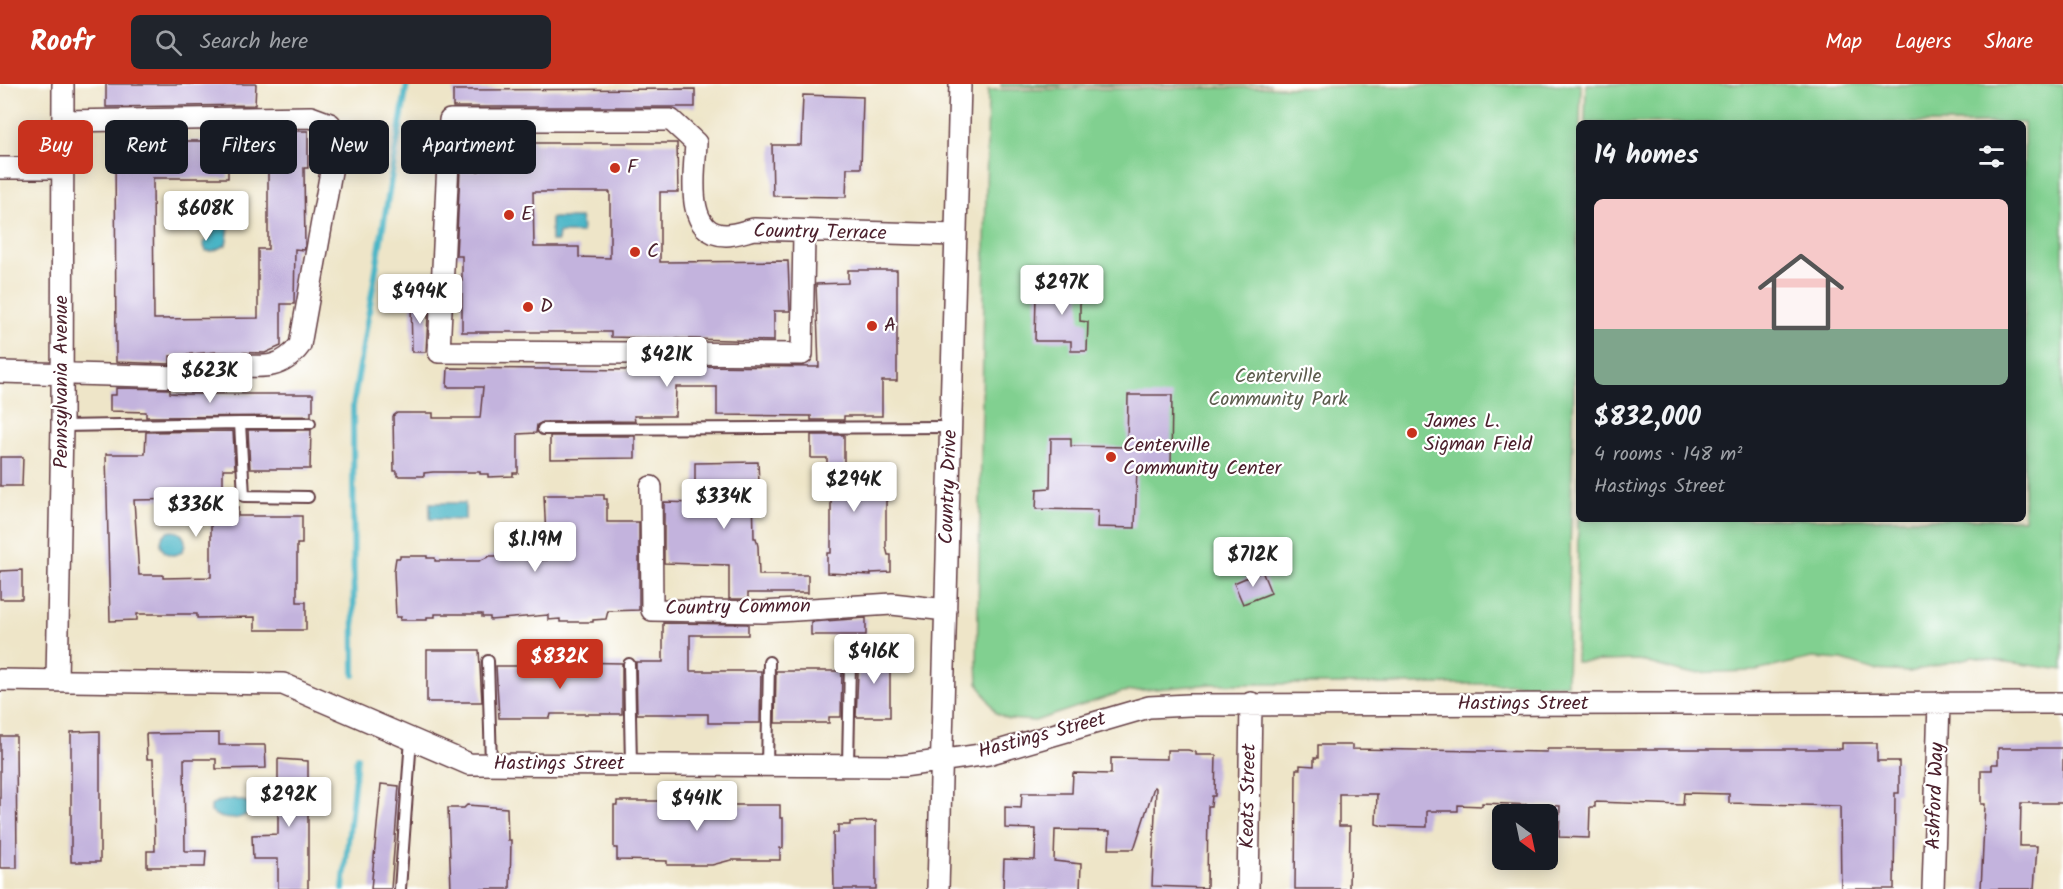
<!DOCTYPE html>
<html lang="en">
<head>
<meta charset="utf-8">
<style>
	body { margin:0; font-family:Kalam,sans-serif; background:#20242c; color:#f1f3f6; height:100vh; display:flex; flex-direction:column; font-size:22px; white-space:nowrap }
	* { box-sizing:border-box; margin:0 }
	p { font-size:20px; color:#9ea1a6 }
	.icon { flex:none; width:33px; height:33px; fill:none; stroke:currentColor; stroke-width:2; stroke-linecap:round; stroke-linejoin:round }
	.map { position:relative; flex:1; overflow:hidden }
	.details { position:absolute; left:1576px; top:36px; width:450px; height:402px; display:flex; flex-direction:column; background:#171b24; border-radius:9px; box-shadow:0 3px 15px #0003 }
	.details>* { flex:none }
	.banner { position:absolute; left:18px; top:36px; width:570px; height:54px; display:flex; gap:12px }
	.needle { width:39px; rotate:147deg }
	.fabs { position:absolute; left:1492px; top:720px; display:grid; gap:12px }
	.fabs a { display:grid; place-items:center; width:66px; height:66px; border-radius:9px; background:#171b24; box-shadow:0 3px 15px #0003; font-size:30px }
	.price { position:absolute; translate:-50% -51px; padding:0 14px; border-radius:6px; background:#fff; color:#222; font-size:20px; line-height:39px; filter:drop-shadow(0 2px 3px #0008) }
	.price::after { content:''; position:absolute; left:50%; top:36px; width:18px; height:14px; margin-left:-9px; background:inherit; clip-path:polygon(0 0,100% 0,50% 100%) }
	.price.active { background:#c8321e; color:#fff }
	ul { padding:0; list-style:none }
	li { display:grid; align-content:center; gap:12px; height:318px; padding:0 18px }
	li+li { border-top:2px solid #363941 }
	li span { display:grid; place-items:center; height:186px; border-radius:9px; color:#555 }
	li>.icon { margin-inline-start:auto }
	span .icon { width:108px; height:108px; fill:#fffc; stroke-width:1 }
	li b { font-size:26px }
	h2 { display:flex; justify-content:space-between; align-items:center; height:72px; padding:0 18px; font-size:26px }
	.tag { padding:0 21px; border-radius:9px; background:#171b24; box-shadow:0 3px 15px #0003; font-size:21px; line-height:54px }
	.tag.active { background:#c8321e; color:#fff }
	header { display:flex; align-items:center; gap:36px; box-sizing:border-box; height:84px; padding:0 30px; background:#c8321e; color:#fff }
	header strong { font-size:28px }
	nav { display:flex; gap:33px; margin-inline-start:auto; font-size:21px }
	.search { width:420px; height:54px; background:#20242c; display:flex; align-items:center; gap:15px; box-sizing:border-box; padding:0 21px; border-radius:9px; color:#9ea1a6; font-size:22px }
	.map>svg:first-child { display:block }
	.green { fill:#81d090; stroke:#66785e; stroke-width:1.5 }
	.water { fill:#49b5c6; stroke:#4a6a78; stroke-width:1.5 }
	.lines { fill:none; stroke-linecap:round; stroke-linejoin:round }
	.stream { stroke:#49b5c6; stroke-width:6 }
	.building { fill:#c3b3dd; fill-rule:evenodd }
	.lane-casing { stroke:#633d43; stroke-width:14 }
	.street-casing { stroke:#633d43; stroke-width:24 }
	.lane { stroke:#fff; stroke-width:10 }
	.street { stroke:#fff; stroke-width:21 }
	.poi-dot { fill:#c8321e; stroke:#fff; stroke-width:2 }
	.labels { text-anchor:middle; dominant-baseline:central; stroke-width:4.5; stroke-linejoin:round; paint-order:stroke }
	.poi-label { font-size:20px; fill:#4a1f2b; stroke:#fff; text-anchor:start }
	.street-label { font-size:20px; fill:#4a1f2b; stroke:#fff }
	.park-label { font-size:20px; fill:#5d5d4e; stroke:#fff }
</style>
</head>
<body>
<header>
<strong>Roofr</strong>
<div class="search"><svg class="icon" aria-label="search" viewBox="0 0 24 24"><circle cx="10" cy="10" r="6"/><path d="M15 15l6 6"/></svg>Search here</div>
<nav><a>Map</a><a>Layers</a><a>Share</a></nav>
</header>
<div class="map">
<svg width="2063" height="805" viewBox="0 0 2063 805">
	<rect width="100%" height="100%" fill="#fff"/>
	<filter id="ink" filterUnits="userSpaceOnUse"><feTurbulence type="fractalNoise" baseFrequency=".0167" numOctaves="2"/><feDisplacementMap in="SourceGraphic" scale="12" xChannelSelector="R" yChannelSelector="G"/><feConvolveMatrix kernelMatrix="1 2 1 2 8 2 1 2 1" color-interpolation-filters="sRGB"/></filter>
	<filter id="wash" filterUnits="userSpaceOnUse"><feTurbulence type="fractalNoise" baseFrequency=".008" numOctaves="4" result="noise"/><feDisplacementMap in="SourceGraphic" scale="24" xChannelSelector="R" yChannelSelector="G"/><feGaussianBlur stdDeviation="1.35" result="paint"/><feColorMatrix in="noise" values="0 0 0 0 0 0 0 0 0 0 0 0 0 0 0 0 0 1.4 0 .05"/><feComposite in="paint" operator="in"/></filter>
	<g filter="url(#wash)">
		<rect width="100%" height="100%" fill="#eee5c8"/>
		<path class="green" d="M1001,0h270l-270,3z
			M1581,0l-14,600h-356l-89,8 -87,29 -27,-2 -12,-6 -18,-30 -1,-22 11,-571z
			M1586,0l477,1v585l-91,-13 -62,15 -35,-2 -33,-10 -30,-2 -56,13 -72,2 -46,-13 -62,2 3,-194 1,51h444v-396h-439z"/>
		<path class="water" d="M551,134h30l1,15h-23l-1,8h-7z
			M223,137l6,7 -3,17 -13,6h-7l-3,-8 9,-7 4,-13z
			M430,419h35v17l-35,-1z
			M161 459a12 12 0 1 1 24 0a12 12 0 1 1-24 0Z
			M234,715l13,3 4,10c-12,9 -29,9 -40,0v-6l5,-4z"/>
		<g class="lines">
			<path class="stream" d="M354,591l-1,-269 54,-322
				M343,805l14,-132"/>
		</g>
		<g id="blocks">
			<path class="building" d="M106,0h150l-1,21 -149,2z
				M695,5v18h-242v-17z
				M803,11l60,2 -2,71h-14l-1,29 -73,-1 -1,-51h29z
				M227,47h81v37h-4l1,79 -1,3 -9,-1 -1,55h-13v42l-16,7 -48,-1 -47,4v8l-54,-2 -1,-229 54,-1v9h59zM228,85h40v80h-10v69l-104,1 -1,-141h75z
				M533,54v5h144l1,49h-18v70l128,-1 2,50h-16v30l-163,-4v-5h-149v-76h-6l4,-85h19v-32zM533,108h77v66l-31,-1v-10h-45z
				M848,186h49v111h-15v35h-38v4h-33v-4l-94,-1v-28h-41l-1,29h-41l1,5 -92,1 -6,3 -1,8 -18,1v39h-5v3l-25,1v-3h-8v-2h-47l-9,1v3h-27v-5h-3l-1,-55 4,-3h36v5h47l3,-31h-36l1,-19 185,2 56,-4 130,1 -3,-83 32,-1z
				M1054,195l26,1v41l8,1 -1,29h-16v-10h-36l1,-47h18z
				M429,215l-3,53h-14l-1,-52z
				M116,304l54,1v4l16,1h127v17h-2v5l-165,1v-5l-36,-1v-16h6z
				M1128,311h44l-1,72h-34l-2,61 -38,-1 1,-17 -62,-1 1,-20 13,-1 1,-50h20v8l56,1z
				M248,346h63l-1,39h-60z
				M233,347l2,38h-12v39l15,-1v9h64v28h-5v58h9v28h-51v-13l-58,1v-4h-60v6l-27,1 -4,-167h39l1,-22zM195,415v10h16v68l-48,1v-3h-24l-5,-75z
				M811,351h33v36l46,3 1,18h-3v8l-2,-1v48l2,8h3v17l-20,1v2l-44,-2v-20h4v-53l-1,-8h-3v-34h-16z
				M550,352h85v22l-85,1z
				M0,373h23l-1,29h-22z
				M758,378l1,21h-3v8h-3l1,47h2l2,8 1,29h49v18h-60v6h-19v-34l-65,-2v-61l31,1v-40z
				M544,411h60v4h3v23h32v88l-31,1 -2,8 -13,1v2h-33v-3l-12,1v-5l-58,5v-3h-8v-3h-47v3h-8v3h-27l1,-3h-5l-2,-46 2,-13h4v-2h27v2h8v3h44l11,-5h26l1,3 30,1z
				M22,486v29h-22v-28z
				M1262,487l9,22 -28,11 -9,-21z
				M866,534v17h-55v-13z
				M663,539l85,1v11h-58v36h71l-1,52h-52v-9h-71l-1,-52h27z
				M427,566h52l3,52h-55z
				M859,568h31v65h-34z
				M569,578l53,1v51h-71l-1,4h-51l-3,-52h73z
				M776,587h66l-1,46h-12v6h-54z
				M100,647v131h-29v-130z
				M219,649v12h46l1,23 -50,1v-10h-32l1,92h21l-1,16h-58v-16h8l-2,-92h-6l-1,-25z
				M0,652h16l1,132h-17z
				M1842,659h35v18h22v32h-4l-1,96h-53l-1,-83 -111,-3v-9l-45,-1 -1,12 -88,-3v5h-5l-1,31 -30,-1 1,-31 -78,-3v3l-24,-1v6h-31v16l-44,-1 -7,-2 1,-30h-38v32h11l-1,63h-54l1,-120h4v-4l14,1v-8h4v-13h34v4l195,3v-3h295z
				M1998,664h65v55h-42l-1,43h17l-3,43h-53l4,-85h-4v-34h11v-6h6z
				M1167,666h21l8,2v3h20l-1,41h-3l-1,10h-3l-1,82 -55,-2 4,-98 -2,-1 -20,62h-25l1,-18 -55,-1 -1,31 27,3 -1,25h-77l1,-30 31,1 1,-31 -31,-1v-21l16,1 1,-15h50l1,-20 38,1v-16l56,1z
				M278,675l30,2v128h-30v-30h-25l-1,-24 26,-1z
				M381,700l18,2 -8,103h-20z
				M617,717h102v4h61v13h3v30h-3v12h-49l-19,5h-45v-4l-50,-1v-12h-3v-43h3z
				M467,721l40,3 1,32h3l-1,49h-59l-3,-81h16z
				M876,737v68h-42l-1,-56h5v-8h12v-3z"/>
		</g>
	</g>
	<g filter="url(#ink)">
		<use href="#blocks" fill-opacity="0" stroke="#633d43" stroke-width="1.5"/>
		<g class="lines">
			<defs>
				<path id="lane" d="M240,339h70
					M62,342l178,-3 4,73 64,1
					M543,345l408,-2
					M488,577l3,103
					M629,580l2,101
					M767,681l2,-103
					M848,681l2,-103
					M400,805l11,-150"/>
				<path id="street" d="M0,84h63
					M804,149l-2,121 -363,-2 11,-232h221l25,23c-1,27 -13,92 30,92 9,0 19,-4 28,-6l202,6
					M0,288l183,5c7,-3 14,-8 21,-10 37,-9 69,15 96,-22l35,-196 -5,-25 -19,-7 -248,4
					M651,403l1,123 111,2 129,-8 54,6
					M57,595l5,-253 1,-342
					M0,596l283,4 186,80 434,2 85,-12 161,-47 40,-2 874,-2
					M938,805l22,-805
					M1248,805l3,-186
					M1933,805l6,-186"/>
			</defs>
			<use href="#lane" class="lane-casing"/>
			<use href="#street" class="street-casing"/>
			<use href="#lane" class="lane"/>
			<use href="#street" class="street"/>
		</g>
	</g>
	<g class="poi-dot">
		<circle cx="615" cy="84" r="6"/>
		<circle cx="509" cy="131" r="6"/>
		<circle cx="635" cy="168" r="6"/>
		<circle cx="528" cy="223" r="6"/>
		<circle cx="872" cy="242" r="6"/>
		<circle cx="1412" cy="349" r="6"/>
		<circle cx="1111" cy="373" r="6"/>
	</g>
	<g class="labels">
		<g class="poi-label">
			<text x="627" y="84">F</text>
			<text x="521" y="131">E</text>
			<text x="647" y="168">C</text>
			<text x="540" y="223">D</text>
			<text x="884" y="242">A</text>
			<text x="1424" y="338">James L.<tspan x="1424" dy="23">Sigman Field</tspan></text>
			<text x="1123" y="362">Centerville<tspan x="1123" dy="23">Community Center</tspan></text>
		</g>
		<g class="street-label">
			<text transform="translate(820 149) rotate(1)">Country Terrace</text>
			<text transform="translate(62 298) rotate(-90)">Pennsylvania Avenue</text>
			<text transform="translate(949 403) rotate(-88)">Country Drive</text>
			<text transform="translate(738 524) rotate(-1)">Country Common</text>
			<text x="1523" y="620">Hastings Street</text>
			<text transform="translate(1042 652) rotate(-15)">Hastings Street</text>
			<text x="559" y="680">Hastings Street</text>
			<text transform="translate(1249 712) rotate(-89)">Keats Street</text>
			<text transform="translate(1936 712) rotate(-88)">Ashford Way</text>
		</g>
		<g class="park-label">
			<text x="1278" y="293">Centerville<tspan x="1278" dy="23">Community Park</tspan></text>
		</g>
	</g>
</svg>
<div class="fabs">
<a><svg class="needle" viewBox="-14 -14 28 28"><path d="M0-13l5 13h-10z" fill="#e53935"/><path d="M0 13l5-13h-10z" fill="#9ea1a6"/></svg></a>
</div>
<b class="price" style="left:206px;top:158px">$608K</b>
<b class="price" style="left:1062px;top:232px">$297K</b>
<b class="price" style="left:420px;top:241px">$494K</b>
<b class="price" style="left:667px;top:304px">$421K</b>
<b class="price" style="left:210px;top:320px">$623K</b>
<b class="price" style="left:854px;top:429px">$294K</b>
<b class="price" style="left:724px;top:446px">$334K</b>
<b class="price" style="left:196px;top:454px">$336K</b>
<b class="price" style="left:535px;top:489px">$1.19M</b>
<b class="price" style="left:1253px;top:504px">$712K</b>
<b class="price" style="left:874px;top:601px">$416K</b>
<b class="price active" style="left:560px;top:606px">$832K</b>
<b class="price" style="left:289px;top:744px">$292K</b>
<b class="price" style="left:697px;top:748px">$441K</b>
<div class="banner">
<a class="tag active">Buy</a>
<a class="tag">Rent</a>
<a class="tag">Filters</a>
<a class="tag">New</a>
<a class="tag">Apartment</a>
</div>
<section class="details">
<h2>14 homes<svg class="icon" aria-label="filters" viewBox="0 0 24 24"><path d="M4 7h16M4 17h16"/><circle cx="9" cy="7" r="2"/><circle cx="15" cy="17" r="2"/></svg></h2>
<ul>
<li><span style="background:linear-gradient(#f6c9c9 70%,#7fa58c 0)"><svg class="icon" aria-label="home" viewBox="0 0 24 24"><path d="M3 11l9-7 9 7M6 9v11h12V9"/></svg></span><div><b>$832,000</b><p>4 rooms · 148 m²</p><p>Hastings Street</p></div></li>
</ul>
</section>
</div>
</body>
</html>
